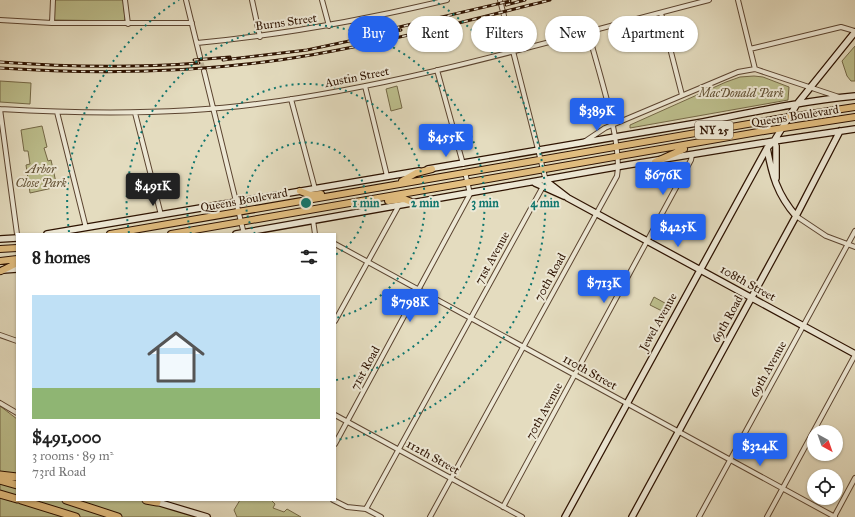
<!DOCTYPE html>
<html lang="en">
<head>
<meta charset="utf-8">
<style>
	body { margin:0; font-family:"IM FELL Great Primer",serif; background:#f2f2f2; color:#222; height:100vh; display:flex; flex-direction:column; font-size:15px; white-space:nowrap }
	* { box-sizing:border-box; margin:0 }
	p { font-size:13px; color:#767676 }
	.icon { flex:none; width:22px; height:22px; fill:none; stroke:currentColor; stroke-width:2; stroke-linecap:round; stroke-linejoin:round }
	.map { position:relative; flex:1; overflow:hidden }
	.sheet { position:absolute; left:16px; top:233px; width:320px; height:268px; display:flex; flex-direction:column; background:#fff; border-radius:0px; box-shadow:0 1px 3px #0004 }
	.sheet>* { flex:none }
	.top-card { position:absolute; left:348px; top:16px; width:380px; height:36px; display:flex; gap:8px }
	.needle { width:26px; rotate:140deg }
	.buttons { position:absolute; left:807px; top:425px; display:grid; gap:8px }
	.buttons a { display:grid; place-items:center; width:36px; height:36px; border-radius:50%; background:#fff; box-shadow:0 1px 3px #0004; font-size:20px }
	.price { position:absolute; translate:-50% -34px; padding:0 9px; border-radius:4px; background:#2563eb; color:#fff; font-size:13px; line-height:26px; filter:drop-shadow(0 1px 2px #0008) }
	.price::after { content:''; position:absolute; left:50%; top:24px; width:12px; height:9px; margin-left:-6px; background:inherit; clip-path:polygon(0 0,100% 0,50% 100%) }
	.price.active { background:#222; color:#fff }
	ul { padding:0; list-style:none }
	li { display:grid; align-content:center; gap:8px; height:212px; padding:0 16px }
	li+li { border-top:1px solid #e0e0e0 }
	li span { display:grid; place-items:center; height:124px; border-radius:0px; color:#555 }
	li>.icon { margin-inline-start:auto }
	span .icon { width:72px; height:72px; fill:#fffc; stroke-width:1 }
	li b { font-size:17px }
	h2 { display:flex; justify-content:space-between; align-items:center; height:48px; padding:0 16px; font-size:17px }
	.chip { padding:0 14px; border-radius:18px; background:#fff; box-shadow:0 1px 3px #0004; font-size:14px; line-height:36px }
	.chip.active { background:#2563eb; color:#fff }
	.map>svg:first-child { display:block }
	.green { fill:#bcbe8c; stroke:#746846 }
	.lines { fill:none; stroke-linecap:round; stroke-linejoin:round }
	.street-tunnel { stroke:#bfb499; stroke-width:4; stroke-dasharray:4 2; stroke-linecap:butt }
	.street-casing { stroke:#5b4430; stroke-width:6 }
	.secondary-casing { stroke:#2d1200; stroke-width:8 }
	.primary-casing { stroke:#2d1200; stroke-width:8 }
	.highway-casing { stroke:#2d1200; stroke-width:9 }
	.street { stroke:#ede8d5; stroke-width:4 }
	.secondary { stroke:#ede8d5; stroke-width:5.5 }
	.primary { stroke:#e2be80; stroke-width:6 }
	.highway { stroke:#e2be80; stroke-width:7 }
	.rail-casing { stroke:#2d1200; stroke-width:3 }
	.rail { stroke:#ede8d5; stroke-width:1.5; stroke-dasharray:4.5; stroke-linecap:butt }
	.ring { fill:none; stroke:#0f766e; stroke-width:2; stroke-dasharray:2 4 }
	.labels { text-anchor:middle; dominant-baseline:central; stroke-width:4; stroke-linejoin:round; paint-order:stroke }
	.shield { fill:#ede8d5; stroke:#675240; stroke-width:1 }
	.shield-label { font-size:11px; font-weight:bold; fill:#2d1200 }
	.street-label { font-size:12px; fill:#2d1200; stroke:#ede8d5 }
	.park-label { font-size:12px; font-style:italic; fill:#5f4e31; stroke:#ede8d5 }
	.centre { fill:#0f766e; stroke:#ede8d5; stroke-width:2 }
	.ring-label { font-size:12px; text-anchor:middle; font-weight:bold; fill:#0f766e; stroke:#ede8d5; stroke-width:4; stroke-linejoin:round; paint-order:stroke }
</style>
</head>
<body>
<div class="map">
<svg width="855" height="517" viewBox="0 0 855 517">
	<rect width="100%" height="100%" fill="#e4dcbf"/>
	<filter id="stains"><feTurbulence type="fractalNoise" baseFrequency=".005" numOctaves="4"/><feColorMatrix values="0 0 0 0 .2 0 0 0 0 .09 0 0 0 0 .02 0 0 0 .5 -.17"/></filter>
	<radialGradient id="worn" r=".72"><stop offset=".6" stop-color="#630" stop-opacity="0"/><stop offset="1" stop-color="#630" stop-opacity=".3"/></radialGradient>
	<path class="green" d="M54,0h69l2,19 -2,2 -68,-1 -3,-2z
		M855,46v35h-4l-4,-5 -5,-15z
		M754,76l9,1 26,10 -1,13 -158,28v-3l96,-43 14,-5z
		M0,81l31,2 -1,21 -30,-2z
		M397,86l5,22 -11,3 -5,-22z
		M42,126l5,21 -3,1 4,13 3,-1 6,27 -27,6 -4,-28 4,-1 -2,-13h-4l-3,-21z
		M654,297l18,10 -4,7 -18,-9z
		M0,406l17,13v81h146l44,17h-207z
		M240,500h31l4,4 -2,4 11,4 3,-3 14,8h-64l-3,-7z"/>
	<g class="lines">
		<path class="street-tunnel" d="M200,57l4,14"/>
		<defs>
			<path id="street" d="M125,0l3,24
				M186,0l14,57
				M252,0l8,37
				M322,0l7,26
				M738,0l17,69
				M661,13l21,82
				M0,20l52,3h140
				M52,23l1,-23
				M197,43c85,-8 167,-23 250,-43
				M750,49l91,-22 14,4
				M437,70l26,94
				M204,71l40,163
				M365,86l22,90
				M291,99l24,90
				M0,109c86,5 172,6 257,-5 154,-20 303,-66 452,-104
				M0,109l17,125
				M57,112l29,116
				M135,113l26,102
				M584,142l21,-14 133,-56 17,-3 84,28
				M796,216l30,20 29,11
				M313,220l2,14
				M335,244l500,273
				M335,321l63,-114
				M0,335l17,6
				M0,403l17,10
				M335,415l187,102
				M335,444l135,-250 -5,-22
				M333,500l14,7 19,2 15,8
				M503,507l188,-347 1,-5
				M366,509l180,-328 -46,-181
				M430,517l187,-341c6,-33 -20,-109 -29,-145
				M699,517l156,-286
				M767,517l88,-162
				M834,517l21,-39"/>
			<path id="secondary" d="M774,141l2,5v32
				M767,148c5,27 10,46 29,68
				M428,169c89,-15 179,-30 269,-46 52,-10 105,-22 158,-27
				M546,181l22,17 287,156
				M535,183l29,13
				M47,234l372,-63
				M236,234l391,-69 147,-24 81,-12
				M0,239l17,-1
				M3,270l14,-1
				M157,502l50,15
				M565,517l202,-369 7,-7 23,-37 58,-72
				M632,517l164,-301 44,-85"/>
			<path id="primary" d="M655,162l29,-13
				M402,181l14,-8 16,-4
				M300,191l10,4 11,-1
				M388,201l16,-2 10,4
				M110,234l667,-115 78,-12
				M171,234l593,-103 91,-14
				M0,249l17,-1
				M0,261l17,-2
				M1,271l16,-8"/>
			<path id="highway" d="M0,475l17,2
				M0,480l17,5
				M0,494l17,5
				M21,500l55,17
				M66,500l52,17
				M146,500l11,2"/>
		</defs>
		<use href="#street" class="street-casing"/>
		<use href="#secondary" class="secondary-casing"/>
		<use href="#primary" class="primary-casing"/>
		<use href="#highway" class="highway-casing"/>
		<use href="#street" class="street"/>
		<use href="#secondary" class="secondary"/>
		<use href="#primary" class="primary"/>
		<use href="#highway" class="highway"/>
		<defs>
			<path id="rail" d="M506,5l19,-5
				M395,28l115,-27
				M194,60l36,-3
				M223,60l84,-10 94,-20
				M0,62c66,5 133,6 199,1
				M0,68c103,7 208,5 311,-13 80,-14 160,-35 239,-55"/>
		</defs>
		<use href="#rail" class="rail-casing"/>
		<use href="#rail" class="rail"/>
	</g>
	<g class="ring">
		<path d="M255 234A60 60 0 1 1 335 255"/>
		<path d="M191 234A119 119 0 1 1 336 318"/>
		<path d="M129 233A179 179 0 1 1 336 380"/>
		<path d="M69 232A239 239 0 0 1 179 0M433 0A239 239 0 0 1 335 440"/>
	</g>
	<g class="labels">
		<rect class="shield" x="695" y="121" width="38" height="18" rx="3"/>
		<g class="shield-label">
			<text x="714" y="130">NY 25</text>
		</g>
		<g class="street-label">
			<text transform="translate(286 22) rotate(-8)">Burns Street</text>
			<text transform="translate(357 77) rotate(-11)">Austin Street</text>
			<text transform="translate(795 116) rotate(-9)">Queens Boulevard</text>
			<text transform="translate(244 200) rotate(-10)">Queens Boulevard</text>
			<text transform="translate(492 258) rotate(-61)">71st Avenue</text>
			<text transform="translate(550 277) rotate(-61)">70th Road</text>
			<text transform="translate(748 283) rotate(29)">108th Street</text>
			<text transform="translate(727 319) rotate(-61)">69th Road</text>
			<text transform="translate(658 322) rotate(-61)">Jewel Avenue</text>
			<text transform="translate(365 368) rotate(-61)">71st Road</text>
			<text transform="translate(768 369) rotate(-61)">69th Avenue</text>
			<text transform="translate(590 372) rotate(29)">110th Street</text>
			<text transform="translate(544 411) rotate(-61)">70th Avenue</text>
			<text transform="translate(433 457) rotate(29)">112th Street</text>
		</g>
		<g class="park-label">
			<text x="741" y="93">MacDonald Park</text>
			<text x="41" y="169">Arbor<tspan x="41" dy="14">Close Park</tspan></text>
		</g>
	</g>
	<circle cx="306" cy="203" r="6" class="centre"/>
	<g class="ring-label">
		<text x="366" y="207">1 min</text>
		<text x="425" y="207">2 min</text>
		<text x="485" y="207">3 min</text>
		<text x="545" y="207">4 min</text>
	</g>
	<rect width="100%" height="100%" filter="url(#stains)"/>
	<rect width="100%" height="100%" fill="url(#worn)"/>
</svg>
<div class="buttons">
<a><svg class="needle" viewBox="-14 -14 28 28"><path d="M0-13l5 13h-10z" fill="#e53935"/><path d="M0 13l5-13h-10z" fill="#767676"/></svg></a>
<a><svg class="icon" aria-label="locate" viewBox="0 0 24 24"><circle cx="12" cy="12" r="6"/><path d="M12 2v4M12 18v4M2 12h4M18 12h4"/></svg></a>
</div>
<b class="price" style="left:597px;top:132px">$389K</b>
<b class="price" style="left:446px;top:158px">$455K</b>
<b class="price" style="left:663px;top:196px">$676K</b>
<b class="price active" style="left:153px;top:207px">$491K</b>
<b class="price" style="left:678px;top:248px">$425K</b>
<b class="price" style="left:604px;top:304px">$713K</b>
<b class="price" style="left:410px;top:323px">$798K</b>
<b class="price" style="left:760px;top:467px">$324K</b>
<div class="top-card">
<a class="chip active">Buy</a>
<a class="chip">Rent</a>
<a class="chip">Filters</a>
<a class="chip">New</a>
<a class="chip">Apartment</a>
</div>
<section class="sheet">
<h2>8 homes<svg class="icon" aria-label="filters" viewBox="0 0 24 24"><path d="M4 7h16M4 17h16"/><circle cx="9" cy="7" r="2"/><circle cx="15" cy="17" r="2"/></svg></h2>
<ul>
<li><span style="background:linear-gradient(#bfe0f5 75%,#8fb573 0)"><svg class="icon" aria-label="home" viewBox="0 0 24 24"><path d="M3 11l9-7 9 7M6 9v11h12V9"/></svg></span><div><b>$491,000</b><p>3 rooms · 89 m²</p><p>73rd Road</p></div></li>
</ul>
</section>
</div>
</body>
</html>
